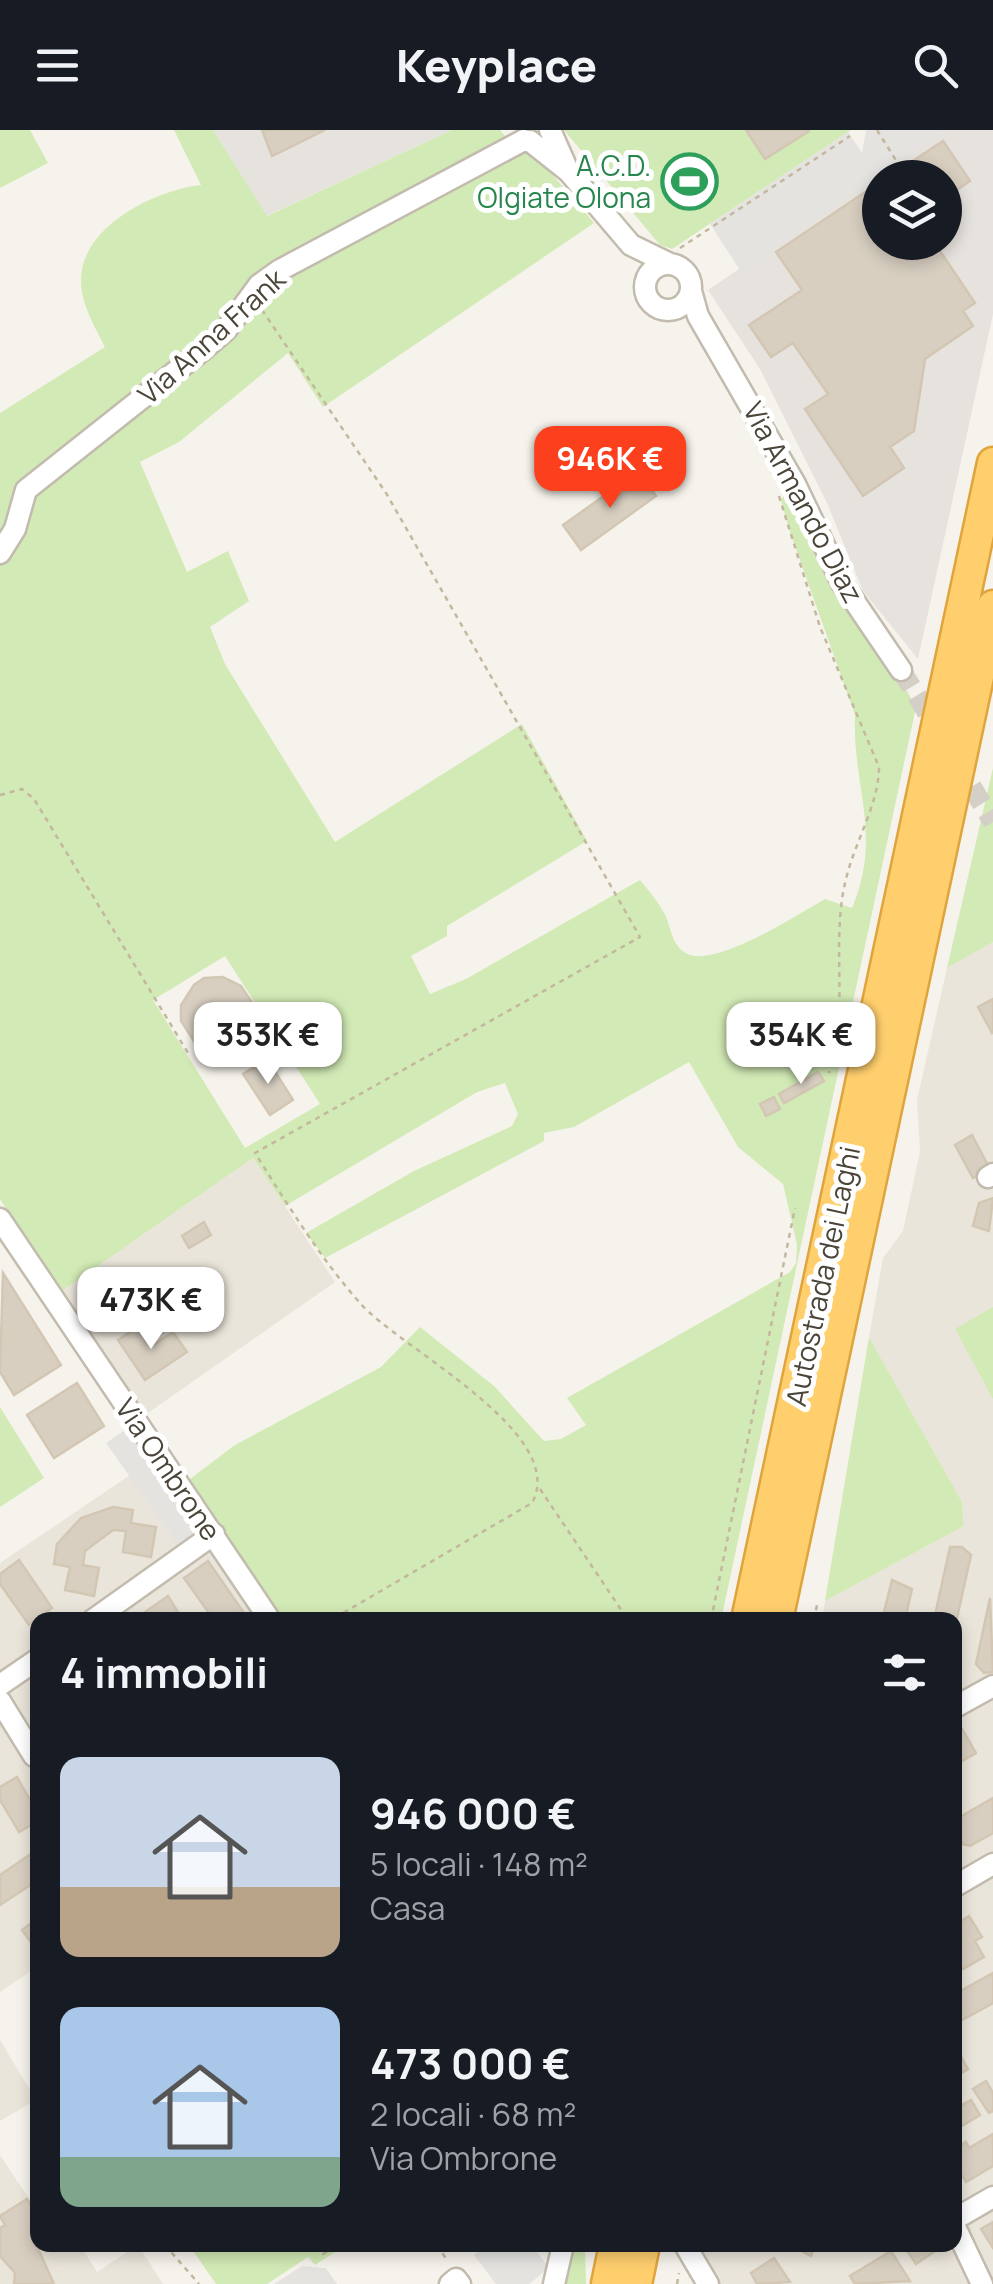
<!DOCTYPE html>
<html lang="it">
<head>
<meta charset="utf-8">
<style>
	body { margin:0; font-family:Manrope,sans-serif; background:#20242c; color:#f1f3f6; height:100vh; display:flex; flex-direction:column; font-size:38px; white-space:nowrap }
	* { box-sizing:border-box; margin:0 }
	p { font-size:32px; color:#9ea1a6 }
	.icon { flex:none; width:55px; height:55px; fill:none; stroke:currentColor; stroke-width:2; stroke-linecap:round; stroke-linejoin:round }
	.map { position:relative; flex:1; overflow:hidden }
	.side { position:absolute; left:30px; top:1482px; width:932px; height:640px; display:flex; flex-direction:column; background:#171b24; border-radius:20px; box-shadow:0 5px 15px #0003 }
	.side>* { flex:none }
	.tools { position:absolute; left:862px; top:30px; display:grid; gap:20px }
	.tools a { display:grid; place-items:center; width:100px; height:100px; border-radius:50%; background:#171b24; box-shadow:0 5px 15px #0003; font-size:50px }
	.price { position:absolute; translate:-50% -85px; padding:0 22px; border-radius:20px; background:#fff; color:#222; font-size:32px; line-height:65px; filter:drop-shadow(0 2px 5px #0008) }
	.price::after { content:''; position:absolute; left:50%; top:60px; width:30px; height:22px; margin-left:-15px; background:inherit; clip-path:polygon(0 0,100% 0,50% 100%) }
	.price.selected { background:#fc3f1d; color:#fff }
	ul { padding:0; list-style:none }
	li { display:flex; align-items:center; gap:30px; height:250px; padding:0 30px }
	li span { display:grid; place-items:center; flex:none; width:280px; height:200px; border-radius:20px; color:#555 }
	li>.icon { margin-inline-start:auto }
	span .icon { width:120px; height:120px; fill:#fffc; stroke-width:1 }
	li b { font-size:42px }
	h2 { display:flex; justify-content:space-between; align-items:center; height:120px; padding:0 30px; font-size:42px }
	header { display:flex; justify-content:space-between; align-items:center; height:130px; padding:0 30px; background:#171b24; font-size:45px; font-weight:800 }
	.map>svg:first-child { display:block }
	.residential { fill:#eae5da }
	.industrial { fill:#e6e2dd; fill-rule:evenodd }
	.green { fill:#d2eab5; fill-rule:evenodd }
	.parking { fill:#e5e3e0 }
	.building { fill:#d8cfc1; stroke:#d3c7b4; stroke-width:2.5 }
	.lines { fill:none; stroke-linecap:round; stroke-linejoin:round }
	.minor-tunnel { stroke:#d4d0c8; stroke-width:20; stroke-dasharray:20 10; stroke-linecap:butt }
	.minor-casing { stroke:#c2bbae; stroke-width:25 }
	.highway-casing { stroke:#e0a43c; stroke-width:35 }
	.path { stroke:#c4b79f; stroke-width:2.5; stroke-dasharray:5 5; stroke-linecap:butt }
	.minor { stroke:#fff; stroke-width:20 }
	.highway { stroke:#ffcf6e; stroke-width:30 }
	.labels { text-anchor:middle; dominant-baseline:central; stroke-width:10; stroke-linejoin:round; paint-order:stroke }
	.leisure-label { font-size:28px; fill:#27864d; stroke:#fff; text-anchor:end }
	.street-label { font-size:28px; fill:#4b4439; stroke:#fff }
</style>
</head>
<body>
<header><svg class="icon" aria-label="menu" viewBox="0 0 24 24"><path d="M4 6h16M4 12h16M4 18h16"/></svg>Keyplace<svg class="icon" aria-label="search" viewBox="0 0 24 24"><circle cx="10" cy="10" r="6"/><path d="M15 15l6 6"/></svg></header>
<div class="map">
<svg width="993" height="2154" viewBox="0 0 993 2154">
	<rect width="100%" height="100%" fill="#f6f3ec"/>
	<path class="residential" d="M993,812v1342h-292l-9,-15 5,-24h258v-625h-133l3,-19 139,-75 -2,-24 -93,-165 14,-79 20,-27 17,-80 -3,-51 30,-132z
		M253,1028l82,124 -190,133 -86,-122z
		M167,1320l110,170h-239l-1,347 -37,25v-429z
		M0,1910l36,60 -36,21z
		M0,2025l34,51 3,-1 1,40h42l17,27 41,-27 25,39h-163z"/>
	<path class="industrial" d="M213,0h239l-186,86z
		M943,0h50v184l-75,345 -55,-68 -36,-88 -67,-134 -52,-79zM880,48h65v64h-65z"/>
	<path class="green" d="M0,0h30l18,33 -48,25z
		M174,0h39l54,86 185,-86h48l14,17 17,3 63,73 -271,184 -35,-54 -109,89 -39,20 47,110 41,-21 21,50 -39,26 15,37 110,178 187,-118 65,117 -140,85v10l-36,20 19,38 36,-15 174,-99c8,10 17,20 23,31 8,13 7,31 21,41 27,20 114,-38 141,-53l27,9c31,-73 0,-121 3,-193l-66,-186 -8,-29 10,-14 125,221 -195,913h-444l-91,-138 49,-37 146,-78 39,-40 74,59 50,55 17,-2 25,-14 -19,-27 223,-126 6,-9 1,-19 -14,-60 -45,-37 -49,-85 -115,65 -30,6v8l-219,117 -19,-25 108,-62 98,-45 6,-12 -13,-31 -28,9 -192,114 -32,-48 -194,135 -59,-94v-786l105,-66c-10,-20 -24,-43 -24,-66 -1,-54 74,-91 120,-96zM225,826l95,148 -75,44 -92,-148z
		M564,0h287l-179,119 -12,-4z
		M993,638v174l-46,26z
		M993,1177v92l-38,-70z
		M869,1207l93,165 2,24 -139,75z
		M0,1277l44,71 -44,29z
		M189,2115h157l-31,20 -7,-8 -41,27h-51z
		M568,2115h17l1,39h-27z"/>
	<path class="parking" d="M866,0h77l-203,140 -30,-46 138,-92 14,21z
		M131,1296l71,102 -24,17 -72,-102z
		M487,2115h45l17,23 -20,16h-33l-22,-29z
		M302,2136l24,2 11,16h-63z"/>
	<path class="building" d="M262,0h63l-53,26z
		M746,0h63v1l-44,28z
		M943,11l27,40 -25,17v-20h-58z
		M880,52v60h61l-5,3 39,58 -12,8 10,15 -48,33 -11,72 -24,16 14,21 -41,28 -58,-87 23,-15 -35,-51 -22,14 -22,-32 53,-35 -26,-38z
		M639,341l17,25 -75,54 -18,-25z
		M223,847l18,9 22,33 -21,15 -19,-30 -12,-2 -5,12 20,32 -20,14 -25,-39v-16l13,-20 10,-7z
		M993,869v33l-1,1 -14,-26z
		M272,898l12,20 -11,7 -12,-19z
		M267,929l26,41 -23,15 -27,-41z
		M818,942l6,9 -40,22 -5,-9z
		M774,967l6,12 -14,7 -6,-12z
		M972,1005l18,34 -17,9 -18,-33z
		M993,1068l-4,33 -16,-5 6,-23z
		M204,1092l7,13 -22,13 -7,-12z
		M3,1143l58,92 -47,30 -14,-23z
		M139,1196l13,20 21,-14 14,20 -42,28 -27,-40z
		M77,1253l27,43 -50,32 -27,-43z
		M113,1377l20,3 -2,13 25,4 -5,30 -28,-5 3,-21 -13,-1 -28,21 -2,14 16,3 -5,28 -29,-6 5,-23 -16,-3 3,-20 24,-26z
		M950,1417h12l9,8 -16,72v-7h-21z
		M19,1430l33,48 -23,17 -29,-41v-10z
		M208,1431l36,52 -9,7h-21l-30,-42z
		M892,1450l20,9 -7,31h-23z
		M168,1466l15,24h-33l-5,-8z
		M990,1468l3,74 -9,1 -8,-9z
		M961,1597l15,26 -21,12v-35z
		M17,1647l21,37v7l-19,11 -19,-32v-13z
		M993,1668v35l-23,13 -15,-4v-22z
		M38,1719v31l-38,25v-30z
		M969,1786l13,21 -7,4 9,16 -21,12 -8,-14v-30z
		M38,1788v31h-2l-14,-19z
		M993,1843v30l-38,21v-30z
		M955,1916l13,23 -13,8z
		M986,1951l7,12v18l-4,2 -16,-24z
		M971,1970l9,15 -25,15v-21z
		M993,2004v32l-27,16 -11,-19v-15l11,-6 3,6z
		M27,2069l11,18v9l-8,5 24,53h-40l1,-11 -15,-17v-28l5,-3 -5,-9z
		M993,2092v26l-12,-19z
		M790,2115h25l-4,11z
		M935,2115l3,4 -22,15 -12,-18z
		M891,2121l19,30 -55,3 -5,-8z
		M774,2128l16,24 -33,2 -6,-11z"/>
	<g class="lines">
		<path class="minor-tunnel" d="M901,540l38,62
			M956,631l37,61"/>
		<defs>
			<path id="minor" d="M550,0l16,36
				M530,11l39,31 62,73 37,18
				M645 157a23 23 0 1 1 46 0a23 23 0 1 1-46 0Z
				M691,161l7,25 97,168 47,99 59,87
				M0,423l15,-24 11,-39 178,-141 22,-19 33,-45 21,-15 244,-130
				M988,1047l5,-3
				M0,1089l270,401
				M93,1490l121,-86
				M0,1555l38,-26
				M0,1571l34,55
				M955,1577l38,-21
				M955,1756l38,-22
				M955,2089l38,-22
				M955,2097l27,57
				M685,2115l23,39
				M450,2154l6,-5 4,5
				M554,2154l9,-39"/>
			<path id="highway" d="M747,1490l246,-1157
				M777,1490l216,-1014
				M607,2154l8,-39
				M636,2154l8,-39"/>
		</defs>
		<use href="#minor" class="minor-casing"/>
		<use href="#highway" class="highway-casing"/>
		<path class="path" d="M877,0l20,32
			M680,118l170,-112
			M262,180l124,183 254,444 -385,216c33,52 65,105 105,150 39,45 210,130 172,200l-201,117
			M779,366l41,131 59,140c0,37 -24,74 -33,112 -16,63 4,132 -17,194
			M0,665l22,-6 12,10 154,254
			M540,1359l88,131
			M711,1490l84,-412
			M814,1490l3,-15
			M165,2115l34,39
			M318,2115l5,9 13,-9
			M437,2115l10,15
			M677,2154l2,-11"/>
		<use href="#minor" class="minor"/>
		<use href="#highway" class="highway"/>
	</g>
	<defs>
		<symbol id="stadium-ring" viewBox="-11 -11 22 22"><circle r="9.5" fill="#fff" stroke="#2e9e5b" stroke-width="1.5"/><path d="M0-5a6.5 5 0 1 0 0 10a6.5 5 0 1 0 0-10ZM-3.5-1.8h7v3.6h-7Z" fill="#2e9e5b"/></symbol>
	</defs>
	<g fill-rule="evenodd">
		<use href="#stadium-ring" x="658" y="20" width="63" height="63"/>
	</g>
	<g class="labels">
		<g class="leisure-label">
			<text x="651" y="35">A.C.D.<tspan x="651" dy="32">Olgiate Olona</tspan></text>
		</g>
		<g class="street-label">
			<text transform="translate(211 206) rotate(-42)">Via Anna Frank</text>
			<text transform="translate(804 372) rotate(62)">Via Armando Diaz</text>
			<text transform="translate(822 1146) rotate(-78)">Autostrada dei Laghi</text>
			<text transform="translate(169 1339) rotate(56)">Via Ombrone</text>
		</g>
	</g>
</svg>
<div class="tools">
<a><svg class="icon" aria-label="layers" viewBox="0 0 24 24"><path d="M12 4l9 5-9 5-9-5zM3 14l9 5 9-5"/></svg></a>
</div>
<b class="price selected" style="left:610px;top:381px">946K €</b>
<b class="price" style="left:268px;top:957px">353K €</b>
<b class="price" style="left:801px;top:957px">354K €</b>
<b class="price" style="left:151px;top:1222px">473K €</b>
<section class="side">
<h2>4 immobili<svg class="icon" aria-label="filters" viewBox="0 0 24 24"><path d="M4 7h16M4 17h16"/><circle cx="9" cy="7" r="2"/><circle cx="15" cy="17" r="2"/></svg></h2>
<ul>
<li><span style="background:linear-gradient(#c9d6e8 65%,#b9a48a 0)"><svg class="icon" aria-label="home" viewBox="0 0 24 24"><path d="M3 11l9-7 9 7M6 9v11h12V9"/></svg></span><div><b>946 000 €</b><p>5 locali · 148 m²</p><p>Casa</p></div></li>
<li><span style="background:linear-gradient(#a9c7e8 75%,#7fa58c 0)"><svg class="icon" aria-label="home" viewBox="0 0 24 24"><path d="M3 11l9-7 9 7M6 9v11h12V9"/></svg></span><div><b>473 000 €</b><p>2 locali · 68 m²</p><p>Via Ombrone</p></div></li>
</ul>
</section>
</div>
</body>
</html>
